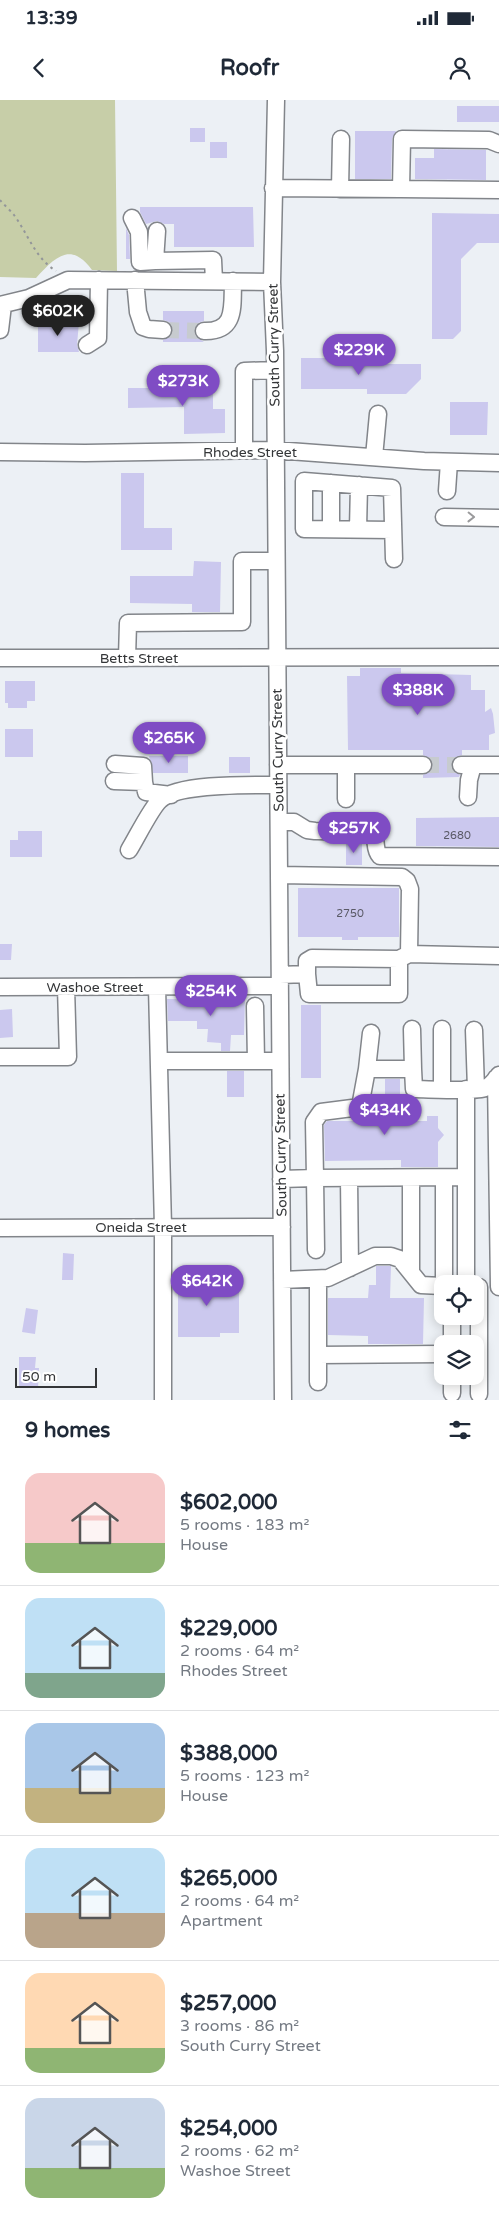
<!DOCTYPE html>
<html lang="en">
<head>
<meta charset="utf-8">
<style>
	body { margin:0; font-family:"Varela Round",sans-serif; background:#f6f6f7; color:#1f2937; height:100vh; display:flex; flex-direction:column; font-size:19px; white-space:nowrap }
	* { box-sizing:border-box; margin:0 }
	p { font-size:16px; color:#747a83 }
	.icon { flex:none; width:28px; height:28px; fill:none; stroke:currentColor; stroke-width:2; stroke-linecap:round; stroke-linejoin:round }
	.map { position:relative; height:1300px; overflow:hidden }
	.details { display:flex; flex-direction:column; background:#fff; flex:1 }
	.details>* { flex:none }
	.controls { position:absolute; left:434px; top:1175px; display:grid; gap:10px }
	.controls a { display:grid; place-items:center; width:50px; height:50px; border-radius:10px; background:#fff; box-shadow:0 2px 12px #0003; font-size:25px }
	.scale { position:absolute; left:15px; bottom:12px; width:82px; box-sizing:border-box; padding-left:5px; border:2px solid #343638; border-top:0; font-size:14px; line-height:18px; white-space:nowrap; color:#343638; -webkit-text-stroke:4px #fff; paint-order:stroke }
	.price { position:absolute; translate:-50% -42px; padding:0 11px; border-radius:18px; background:#7f4cc4; color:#fff; font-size:16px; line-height:32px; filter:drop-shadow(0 1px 2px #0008) }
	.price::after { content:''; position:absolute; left:50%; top:30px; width:15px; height:11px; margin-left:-8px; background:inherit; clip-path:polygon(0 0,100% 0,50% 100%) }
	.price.on { background:#222; color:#fff }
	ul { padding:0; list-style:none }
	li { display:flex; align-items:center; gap:15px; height:125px; padding:0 25px }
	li+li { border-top:1px solid #e0e1e3 }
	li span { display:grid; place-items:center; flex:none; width:140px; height:100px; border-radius:15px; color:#555 }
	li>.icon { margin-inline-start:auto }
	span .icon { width:60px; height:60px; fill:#fffc; stroke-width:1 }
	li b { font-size:21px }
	h2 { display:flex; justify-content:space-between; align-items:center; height:60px; padding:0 25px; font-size:21px }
	.status { display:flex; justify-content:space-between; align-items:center; height:35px; padding:0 25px; background:#fff; direction:ltr }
	.status svg { height:14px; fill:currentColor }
	header { display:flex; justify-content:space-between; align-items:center; height:65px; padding:0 25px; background:#fff; font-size:22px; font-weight:700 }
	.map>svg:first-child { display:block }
	.green { fill:#c7cea8 }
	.building { fill:#cbc8ee }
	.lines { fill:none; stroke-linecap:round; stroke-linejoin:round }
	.minor-tunnel { stroke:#c7cbcf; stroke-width:16; stroke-dasharray:16 8; stroke-linecap:butt }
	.minor-casing { stroke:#82858a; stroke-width:19 }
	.path { stroke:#939699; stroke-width:2; stroke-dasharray:2.5 4; stroke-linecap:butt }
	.minor { stroke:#fff; stroke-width:16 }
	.oneway { stroke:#9a9a9c }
	.labels { text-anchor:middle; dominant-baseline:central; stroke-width:5; stroke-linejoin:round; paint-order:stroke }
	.number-label { font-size:11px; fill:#5a5a66 }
	.street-label { font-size:14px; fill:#343638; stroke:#fff }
</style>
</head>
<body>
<div class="status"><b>13:39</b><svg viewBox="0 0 49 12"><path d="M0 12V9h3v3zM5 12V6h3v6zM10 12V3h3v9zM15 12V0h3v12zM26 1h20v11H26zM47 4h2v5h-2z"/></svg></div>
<header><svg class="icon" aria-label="back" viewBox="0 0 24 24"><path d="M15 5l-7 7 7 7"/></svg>Roofr<svg class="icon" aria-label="person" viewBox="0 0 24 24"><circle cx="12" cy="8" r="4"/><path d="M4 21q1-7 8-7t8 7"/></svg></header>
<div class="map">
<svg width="499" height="1300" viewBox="0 0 499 1300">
	<rect width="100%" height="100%" fill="#ecf0f5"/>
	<path class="green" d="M0,0h115l2,171 -25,-1c-21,-29 -37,-13 -56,8l-36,-1z"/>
	<path class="building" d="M457,6h42v16h-42z
		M190,28h15v14h-15z
		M355,31h41l-4,8 -1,40h-36z
		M210,42h17v16h-17z
		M434,49l52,1v30l-71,-1v-21h19z
		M140,107h113l1,40h-80v-23h-10l-7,-3 -11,3 -6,-12z
		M432,113l67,1v29h-22l-16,16v72l-8,8h-21z
		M126,128l3,7 1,24h-4z
		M163,211h41v10l-6,2 -4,8 2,6 8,5h-41v-2l8,-4 2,-6 -4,-8 -6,-2z
		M38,222h41l-2,23 2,7h-41z
		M301,258h66v6h54v15l-15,15h-39v-5h-66z
		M128,288h85v21h12v24l-41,1v-27l-56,1z
		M450,302h38l-1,33h-37z
		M121,373h23v55h28v22h-51z
		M194,461l27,1 -1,50h-28v-8l-62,-1v-27h63z
		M360,568h41v5l70,2v15h14v22l6,-4 2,6 2,19 -6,2v15h-27v5l-6,2 -5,8 2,5 7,5 -1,2 -36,1v-3l8,-5 2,-5 -2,-5 -8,-5v-5h-75l-1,-74h13z
		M5,581h30v20h-8v7h-19v-5h-3z
		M5,629h28v28h-28z
		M149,656h39v17h-35z
		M229,657h21v16h-21z
		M499,717v30l-83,-1v-28z
		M18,731h24v26h-32v-17h8z
		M346,742h16v23h-16z
		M298,788h101v49h-41v3h-16v-3h-44z
		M0,844h12l-1,16h-11z
		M167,899l78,1 -1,35h-13l-1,16h-9v-8l-14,-1 1,-13h-11v-8h-29z
		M301,905h20v73h-20z
		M12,909l1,28 -13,1v-28z
		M227,971h17v26h-17z
		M385,979h15v42h27v-5h11v12l6,7 -6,7v25h-37v-7l-76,1 -1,-36 3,-4h48v-22h10z
		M63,1153l11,1 -1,26h-11z
		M376,1166h15l-1,32h34l-1,46h-55v-8l-40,-1v-37h40l1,-13h7z
		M178,1176l41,1v4h20v52h-19v4h-42z
		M26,1208l12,2 -3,24 -13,-2z
		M19,1257h17l-1,11h4l-1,20h-19z"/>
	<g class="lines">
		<path class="minor-tunnel" d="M163,230l41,1
			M423,665h38"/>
		<defs>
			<path id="minor" d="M276,0l-4,182 3,69 8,1049
				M499,44l-10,-4 -87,-1 -1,50 98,1
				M273,88l128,1
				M340,89l1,-50
				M132,118l7,14 1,30 15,-1
				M157,131l-2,30 58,-1 1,21
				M135,180l3,32 5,15 6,2 14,1
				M0,205l29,-7 39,-18 204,2
				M0,230l3,-25
				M204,231c33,1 28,-25 29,-50
				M87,245l11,-7 1,-58
				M244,350v-79l31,-1
				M0,352l85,1 190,-3 149,11 75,2
				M374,357l4,-43
				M447,391l2,-29
				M444,417l55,1
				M331,429v-46
				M358,429l1,-44
				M393,430l-89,-1v-48l88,7 2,71
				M0,558l499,-1
				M127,558l1,-35 114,-1v-61h34
				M115,664l28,2 1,16
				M278,665h145
				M346,665v34
				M461,665h38
				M114,681l30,1 2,10 25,3
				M468,697l1,-17 4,-15
				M279,722h15l13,8 8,1 57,1c6,6 1,17 8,24l119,1
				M129,750c7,-11 22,-42 31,-50 18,-17 92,-15 118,-15
				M279,775l123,2 5,4 3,8 -1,65
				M401,858l8,-4 90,2
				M280,875l27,-1 2,20h90v-35l-87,-1 -5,3v13
				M0,887l279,-1
				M157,887l6,240v173
				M255,906l1,55
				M412,929l1,40
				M442,929v60
				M474,930l2,59
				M0,957h68l-2,-70
				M159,961h121
				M367,969l4,-36
				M496,978l3,209
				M466,989v85l-3,3 -148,1 -1,-56 7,-10 39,-5 7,-38h46l1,20c13,0 62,3 71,-1 6,-2 10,-8 14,-13
				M466,1074v110
				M349,1078l1,90
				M281,1079l34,-1 1,72
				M0,1128l282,-1
				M411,1170v-92
				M282,1180l46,-2 47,-22h16l9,3 21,26 21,1
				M444,1184v-106
				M479,1187v107
				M452,1216v28
				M318,1255l124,-1
				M318,1282v-103
				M452,1293v-17"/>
		</defs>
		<use href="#minor" class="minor-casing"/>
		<path class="path" d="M0,100c4,5 10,10 14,15 14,19 21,43 42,56"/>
		<use href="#minor" class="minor"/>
	</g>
	<defs><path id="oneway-chevron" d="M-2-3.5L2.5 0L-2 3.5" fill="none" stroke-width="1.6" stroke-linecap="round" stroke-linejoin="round" transform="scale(1.25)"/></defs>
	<use class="oneway" href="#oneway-chevron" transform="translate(471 417) rotate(1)"/>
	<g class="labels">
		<g class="number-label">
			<text x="457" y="735">2680</text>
			<text x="350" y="813">2750</text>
		</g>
		<g class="street-label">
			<text transform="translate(274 245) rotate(-91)">South Curry Street</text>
			<text x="250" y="352">Rhodes Street</text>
			<text x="139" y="558">Betts Street</text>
			<text transform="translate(278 650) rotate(-91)">South Curry Street</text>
			<text x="95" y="887">Washoe Street</text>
			<text transform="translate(281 1055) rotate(-91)">South Curry Street</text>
			<text x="141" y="1127">Oneida Street</text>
		</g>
	</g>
</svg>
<div class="controls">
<a><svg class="icon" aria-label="locate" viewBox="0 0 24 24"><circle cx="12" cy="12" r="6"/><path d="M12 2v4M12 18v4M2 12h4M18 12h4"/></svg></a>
<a><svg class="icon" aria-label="layers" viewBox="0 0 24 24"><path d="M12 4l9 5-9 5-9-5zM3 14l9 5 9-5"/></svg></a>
</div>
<div class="scale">50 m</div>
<b class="price on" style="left:58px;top:237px">$602K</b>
<b class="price" style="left:359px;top:276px">$229K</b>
<b class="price" style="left:183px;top:307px">$273K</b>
<b class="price" style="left:418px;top:616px">$388K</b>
<b class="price" style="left:169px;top:664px">$265K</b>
<b class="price" style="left:354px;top:754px">$257K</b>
<b class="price" style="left:211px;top:917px">$254K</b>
<b class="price" style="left:385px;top:1036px">$434K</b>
<b class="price" style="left:207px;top:1207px">$642K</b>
</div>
<section class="details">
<h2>9 homes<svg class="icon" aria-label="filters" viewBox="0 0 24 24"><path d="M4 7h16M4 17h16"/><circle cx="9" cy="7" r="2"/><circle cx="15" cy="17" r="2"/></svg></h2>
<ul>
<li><span style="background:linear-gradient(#f6c9c9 70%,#8fb573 0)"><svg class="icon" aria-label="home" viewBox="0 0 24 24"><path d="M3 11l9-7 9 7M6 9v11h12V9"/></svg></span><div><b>$602,000</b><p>5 rooms · 183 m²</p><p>House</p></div></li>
<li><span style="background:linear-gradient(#bfe0f5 75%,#7fa58c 0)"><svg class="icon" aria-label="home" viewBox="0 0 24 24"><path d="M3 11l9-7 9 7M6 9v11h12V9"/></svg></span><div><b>$229,000</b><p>2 rooms · 64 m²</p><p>Rhodes Street</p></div></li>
<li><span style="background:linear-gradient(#a9c7e8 65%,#c2b280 0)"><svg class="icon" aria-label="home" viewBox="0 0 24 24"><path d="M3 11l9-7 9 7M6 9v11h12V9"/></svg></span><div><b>$388,000</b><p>5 rooms · 123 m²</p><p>House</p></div></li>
<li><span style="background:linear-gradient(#bfe0f5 65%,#b9a48a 0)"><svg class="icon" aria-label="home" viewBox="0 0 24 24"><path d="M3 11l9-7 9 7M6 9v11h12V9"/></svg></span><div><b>$265,000</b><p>2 rooms · 64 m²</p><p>Apartment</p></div></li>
<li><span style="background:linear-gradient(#ffd9b3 75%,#8fb573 0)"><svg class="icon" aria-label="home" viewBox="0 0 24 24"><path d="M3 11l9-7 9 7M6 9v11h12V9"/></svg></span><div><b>$257,000</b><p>3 rooms · 86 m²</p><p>South Curry Street</p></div></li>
<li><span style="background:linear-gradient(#c9d6e8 70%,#8fb573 0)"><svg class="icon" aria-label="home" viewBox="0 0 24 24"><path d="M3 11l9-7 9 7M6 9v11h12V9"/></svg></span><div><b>$254,000</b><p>2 rooms · 62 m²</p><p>Washoe Street</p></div></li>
</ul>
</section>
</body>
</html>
